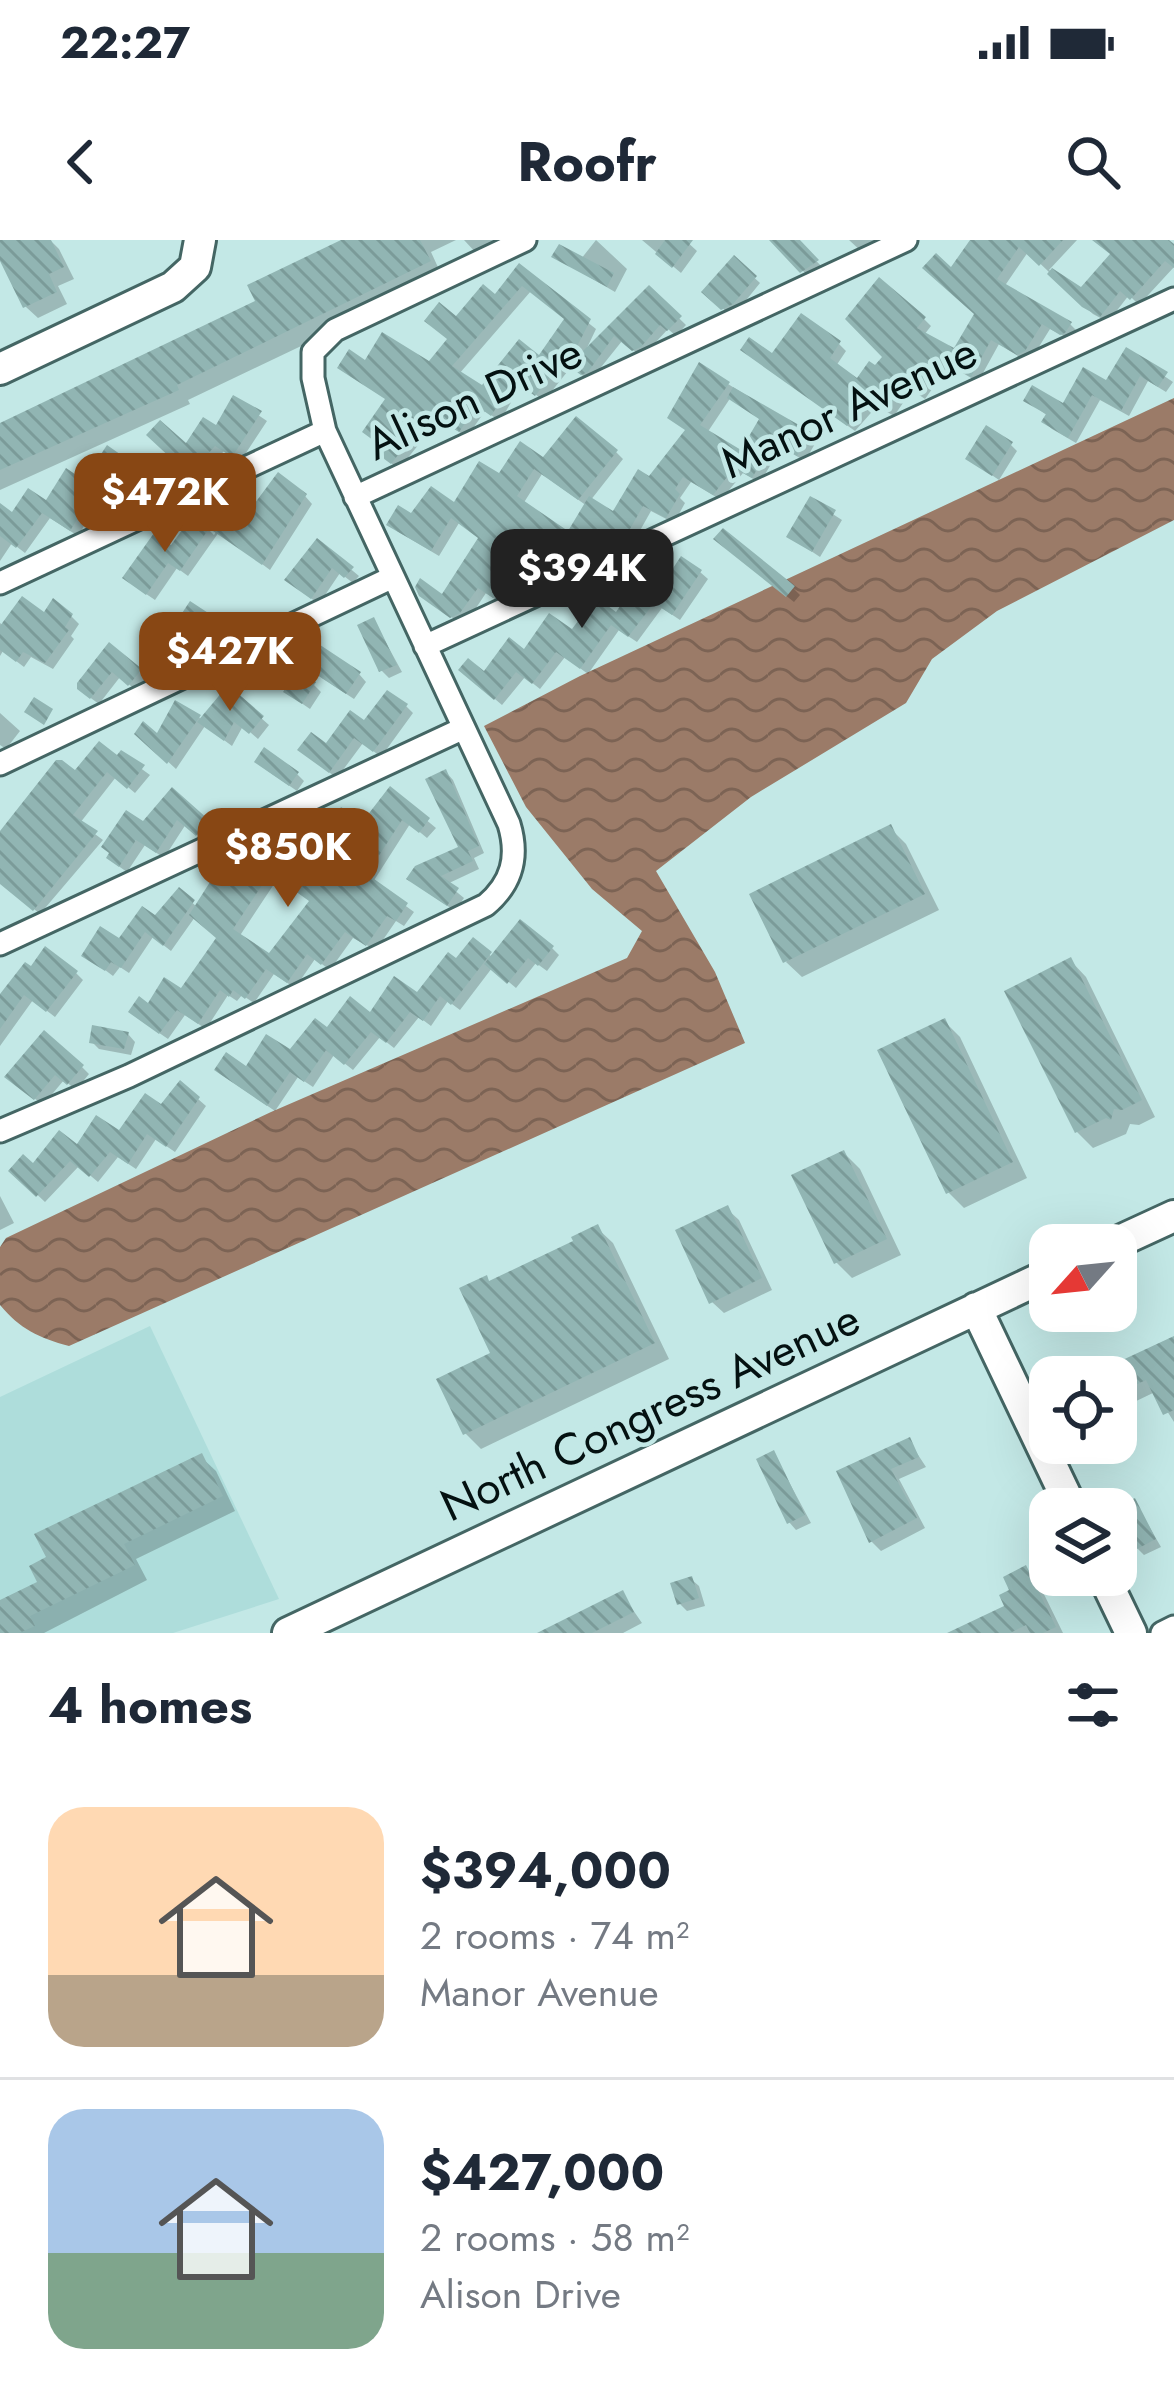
<!DOCTYPE html>
<html lang="en">
<head>
<meta charset="utf-8">
<style>
	body { margin:0; font-family:Jost,sans-serif; background:#f2f2f3; color:#1f2937; height:100vh; display:flex; flex-direction:column; font-size:45px; white-space:nowrap }
	* { box-sizing:border-box; margin:0 }
	p { font-size:39px; color:#747a83 }
	.icon { flex:none; width:66px; height:66px; fill:none; stroke:currentColor; stroke-width:2; stroke-linecap:round; stroke-linejoin:round }
	.map { position:relative; height:1393px; overflow:hidden }
	.sheet { display:flex; flex-direction:column; background:#fff; flex:1 }
	.sheet>* { flex:none }
	.needle { width:78px; rotate:243deg }
	.buttons { position:absolute; left:1029px; top:984px; display:grid; gap:24px }
	.buttons a { display:grid; place-items:center; width:108px; height:108px; border-radius:24px; background:#fff; box-shadow:0 12px 48px #0002; font-size:60px }
	.price { position:absolute; translate:-50% -102px; padding:0 27px; border-radius:24px; background:#884714; color:#fff; font-size:39px; line-height:78px; filter:drop-shadow(0 3px 6px #0008) }
	.price::after { content:''; position:absolute; left:50%; top:72px; width:36px; height:27px; margin-left:-18px; background:inherit; clip-path:polygon(0 0,100% 0,50% 100%) }
	.price.active { background:#222; color:#fff }
	ul { padding:0; list-style:none }
	li { display:flex; align-items:center; gap:36px; height:300px; padding:0 48px }
	li+li { border-top:3px solid #e0e1e3 }
	li span { display:grid; place-items:center; flex:none; width:336px; height:240px; border-radius:36px; color:#555 }
	li>.icon { margin-inline-start:auto }
	span .icon { width:144px; height:144px; fill:#fffc; stroke-width:1 }
	li b { font-size:51px }
	h2 { display:flex; justify-content:space-between; align-items:center; height:144px; padding:0 48px; font-size:51px }
	.status { display:flex; justify-content:space-between; align-items:center; height:84px; padding:0 60px; background:#fff; direction:ltr }
	.status svg { height:33px; fill:currentColor }
	header { display:flex; justify-content:space-between; align-items:center; height:156px; padding:0 48px; background:#fff; font-size:54px; font-weight:700 }
	.map>svg:first-child { display:block }
	.built { fill:#aedddb }
	.water { fill:url(#water-waves) }
	.shadow { fill:#0003; fill-rule:evenodd }
	.building { fill:url(#building-back-hatch); fill-rule:evenodd }
	.lines { fill:none; stroke-linecap:round; stroke-linejoin:round }
	.street-casing { stroke:#446664; stroke-width:27 }
	.secondary-casing { stroke:#446664; stroke-width:36 }
	.street { stroke:#fff; stroke-width:21 }
	.secondary { stroke:#fff; stroke-width:30 }
	.labels { text-anchor:middle; dominant-baseline:central; stroke-width:9; stroke-linejoin:round; paint-order:stroke }
	.street-label { font-size:45px; fill:#041111; stroke:#c3e8e6 }
</style>
</head>
<body>
<div class="status"><b>22:27</b><svg viewBox="0 0 49 12"><path d="M0 12V9h3v3zM5 12V6h3v6zM10 12V3h3v9zM15 12V0h3v12zM26 1h20v11H26zM47 4h2v5h-2z"/></svg></div>
<header><svg class="icon" aria-label="back" viewBox="0 0 24 24"><path d="M15 5l-7 7 7 7"/></svg>Roofr<svg class="icon" aria-label="search" viewBox="0 0 24 24"><circle cx="10" cy="10" r="6"/><path d="M15 15l6 6"/></svg></header>
<div class="map">
<svg width="1174" height="1393" viewBox="0 0 1174 1393">
	<defs>
		<pattern id="water-waves" width="16" height="10" patternUnits="userSpaceOnUse" patternTransform="scale(3)"><rect width="16" height="10" fill="#9b7b68"/><path d="M0 5q4-4 8 0t8 0" fill="none" stroke="#7c6354"/></pattern>
		<pattern id="building-back-hatch" width="6" height="6" patternUnits="userSpaceOnUse" patternTransform="scale(3)"><rect width="6" height="6" fill="#91b5b3"/><path d="M-1 5l2 2M0 0l6 6M5-1l2 2" fill="none" stroke="#7b9b99"/></pattern>
	</defs>
	<rect width="100%" height="100%" fill="#c3e8e6"/>
	<path class="built" d="M150,1086l129,273 -106,34h-173v-236z"/>
	<path class="water" d="M1174,158v122l-177,91 -65,48 -26,44 -155,94 -95,74 59,101 30,71 -676,303c-30,-8 -49,-17 -69,-41v-58l6,-9 265,-126 356,-154 15,-27 -50,-42 -66,-82 -42,-81 96,-50z"/>
	<path class="shadow" d="M0,0h50l9,9 15,30 -16,7 9,18 -29,14 -12,-11 -26,-53z
		M348,0h108l-25,12 11,24 -38,21 -216,103 2,4 -190,86v-64l259,-124z
		M464,0h32l-19,14z
		M596,0l31,29 -12,23 -60,-35 26,2z
		M642,0h43l12,11 -16,22z
		M773,0h23l28,29 -14,9z
		M849,0h26l-12,13z
		M973,0h104l-28,30 33,20 31,-35 -19,-15h69l11,7v20l-35,38 -10,-10 -21,27 -15,-8 -65,-62 -24,35 66,37 7,7 -5,9 -22,-11 -18,29 -6,3 -27,-17 -21,38 -29,-17 -24,34 -13,-9 -18,26 -17,-10 -22,25 -104,-74 22,1 66,-14 7,7 -10,15 22,16 18,-13 48,-50 7,7 -7,9 31,17 23,-38 -26,-43z
		M734,19l26,24 -21,26 -10,5 -24,-22z
		M519,28l77,61 -10,21 62,-62 38,37 -10,11 -8,-7 -26,28 -20,-16 -32,40 -19,-14 -27,34 -22,-17 -22,37 -15,-10 -18,26 -28,-18 -40,50 -16,-12 5,-56 -22,-37 63,1 21,-26 6,-19 40,-22zM531,51l36,28 -27,40 -57,30 -24,-15z
		M1127,111l46,31 -7,10 -18,-11 -19,35 -29,-16 -24,43 -24,-14 -7,-7 3,-6 -21,-15 38,6 42,-23z
		M728,144l81,50 7,8 -11,19 -24,-14 -21,36 -17,-10 -22,27 -30,-18 -11,16 5,5 -11,20 -23,-12 -18,32 -5,3 -17,-10 -18,26 -9,4 -20,-14 -17,28 -18,-11 -21,32 -6,3 -16,-11 -18,27 -8,3 -30,-21 13,-4 38,-59 -22,-16 -20,33 -42,-25 15,-14 43,-11 44,-29 45,-16 72,-9 7,7 -33,42 24,14 36,-35zM731,157l31,24 -19,33 -36,-21zM542,234l45,32 -18,29 -46,-31z
		M234,159l33,22 -27,41 -16,-11 -26,29 -48,-45 36,13 31,-18z
		M1011,205l6,6 -18,29 -31,-21z
		M142,233l7,7 -9,14 -12,-8 -16,26 -14,-9 -20,33 -28,-18 -25,35 -13,-10 -12,18v-49l13,4 72,-32z
		M240,256l16,11 49,-11 7,8 -42,66 -51,-38 -31,44 -11,-8 -22,32 -22,-15 39,-35 36,-21 6,6z
		M811,260l31,20 -22,37 -30,-20z
		M318,302l41,34 -6,7 -13,-10 -21,31 -24,-17z
		M724,306l69,42 7,7 -6,7z
		M700,332l8,7 -28,41 -18,-12 -25,34 -18,-12 -31,44 -23,-17 -25,32 -15,-12 -23,28 -33,-28 15,-2 41,-22 92,-37z
		M191,365l40,28 -6,10 -15,-10 -5,8 -6,-5 -17,23 -10,-7z
		M45,376h26l8,8 -8,12 3,3 -21,30 -22,-12 -7,10 -21,-16 -3,5v-33l4,3z
		M374,381l28,51 -13,6 -7,-7z
		M109,407l38,31 -10,13 -17,-14 -21,27 -11,-8z
		M359,434l7,8 -12,17 -32,-21z
		M314,445l7,7 -11,17 -16,-11z
		M228,449l41,36 -11,14 -15,-13 -11,20 -27,-20 -29,43 -38,-35 20,3 41,-20 3,4z
		M406,466l7,7 -32,44 -18,-14 -26,35 -29,-21z
		M0,473l20,18 -14,18 -6,-4z
		M121,514l29,21 -15,18 -19,-16 -36,46 23,17 -63,74 -40,-33v-45l75,-62 42,-14z
		M265,529l32,5 7,7 -7,10z
		M446,532l7,8 31,73 -10,5 5,11 -32,15 17,14 -9,13 -37,-25 44,-38z
		M390,550l46,38 -9,10 -17,-14 -37,58 41,30 -10,14 -8,-5 -20,29 -23,-12 -23,32 -15,-11 -20,29 -21,-14 -20,29 -12,-8 -5,6 -9,-6 -22,34 -21,-14 -17,24 -29,-20 10,-12 33,-15 38,-53 -25,-22 -24,34 -18,-14 -24,36 -9,-6 -7,9 -21,-16 63,-41 24,-28 18,16 42,-18 39,-33 41,-8 44,-23zM278,638l34,24 -42,55 -31,-20z
		M172,552l42,38 -10,11 -18,-17 -22,34 -19,-13 -18,27 -10,-7z
		M890,588l16,16 33,66 -137,67 -16,-15z
		M474,701l19,17 59,-10 7,7 -12,16 -11,-8 -20,25 -24,-20 -32,42 -12,-9 -17,25 -12,-9 -25,31 -14,-11 -27,33 -19,-15 -21,32 -15,-10 -23,34 -50,-34 65,-24 37,-22 90,-35 39,-34z
		M1071,721l15,16 69,140 -16,8 -9,-1 -4,10 -33,14 -16,-16z
		M76,733l7,7 -28,37 -22,-17 -33,46v-47z
		M944,781l16,16 67,141 -63,30 -16,-16z
		M128,794l7,8 -4,13 -32,-6 -7,-7z
		M82,827l7,7 -13,16 -12,-10 -21,25 -28,-22z
		M198,859l8,7 -31,46 -19,-13 -20,30 -18,-12 -20,25 -19,-16 -34,36 -33,-31 21,-3 87,-34 41,-26z
		M844,913l16,16 41,86 -49,23 -16,-16z
		M0,956l14,27 -14,7z
		M727,969l12,11 33,70 -48,23 -12,-11z
		M597,988l16,15 56,116 -188,90 -16,-16 29,-79 -3,-71 86,-41z
		M1174,1100v82l-19,-30 -27,13 -12,-12v-16h-7z
		M909,1201l17,26 -27,12 26,49 -44,23 -9,-9 -32,-70z
		M774,1214l37,69 -15,7 -7,-8z
		M201,1217l15,14 19,40 -99,48 11,21 -103,53h-44v-30l41,-19z
		M1135,1262l26,45 -17,8 -7,-7z
		M1026,1329l11,11 26,53h-94l-3,-6 42,-20z
		M691,1339l8,7 6,20 -18,5 -7,-7z
		M622,1354l20,29 -19,10h-79z"/>
	<path class="building" d="M0,0h51l13,27 -15,7 8,18 -34,16 -23,-47z
		M341,0h79l11,21 -254,124 2,5 -179,80v-47l255,-122 -8,-16z
		M665,0h28l-21,28 -17,-14z
		M769,0h31l19,20 -19,13z
		M970,0h93l-24,26 -20,-19 -22,32 75,43 -7,11 -5,2 -18,-11 -17,27 -8,4 -26,-15 -20,37 -30,-17 -25,34 -12,-9 -18,26 -17,-10 -22,25 -107,-76 9,-13 23,16 29,-40 40,28 -11,17 27,20 12,-17 6,4 7,-8 -37,-38 34,-42 47,40 -9,11 37,20 20,-34 -52,-46 14,-15 15,14z
		M1092,0h77l5,4v24l-9,-7 -35,39 -10,-9 -20,26 -18,-10 -35,-33 5,-6 29,19 29,-33z
		M559,4l55,29 -7,14 -56,-30z
		M734,15l23,21 -24,28 -12,6 -20,-18z
		M519,23l72,56 -24,47 -5,-4 -27,34 -21,-16 -23,36 -14,-10 -18,26 -29,-18 -39,50 -19,-14 5,-7 -15,-11 23,-33 -48,-31 12,-19 16,11 17,-28 47,29 18,-22 -23,-18 15,-19 17,14 27,-32 12,10zM522,46l42,33 -25,36 -20,-16 -37,46 -30,-19z
		M649,45l33,31 -15,15 -7,-6 -19,22 -9,4 -18,-15 -26,36 -7,3 -13,-9z
		M1126,107l42,25 -10,15 -18,-11 -19,35 -29,-16 -24,43 -27,-16 5,-8 -23,-13 9,-16 31,18 20,-36 23,13z
		M699,122l31,20 -30,43 41,25 18,-31 -32,-21 6,-11 78,45 -14,24 -24,-14 -21,36 -18,-10 -21,27 -30,-18 -8,12 5,5 -14,24 -23,-12 -17,30 -8,4 -15,-10 -17,25 -11,5 -19,-13 -17,28 -18,-11 -20,30 -8,4 -15,-10 -18,25 -10,5 -31,-22 -4,-9 5,-9 22,16 36,-56 -27,-20 -20,33 -45,-26 12,-20 13,8 20,-27 23,16 25,-41 20,12 21,-32 23,16 33,-41 42,34 -40,50 -44,-31 -17,27 51,35 21,-35 24,15 25,-42 11,7 36,-46 -18,-12z
		M233,155l29,16 -30,46 -17,-11 -26,29 -43,-40 14,-15 26,23 17,-26 13,8z
		M986,185l27,17 -21,34 -27,-17z
		M107,205l37,26 -12,18 -12,-8 -17,26 -13,-9 -20,33 -28,-18 -26,35 -16,-12v-33l12,9 16,-24 18,12 20,-32 18,12z
		M278,232l29,22 -45,71 -49,-34 26,-39 16,11z
		M810,256l26,14 -24,42 -26,-15z
		M194,274l16,13 -30,44 -12,-8 -22,32 -24,-17 32,-45 17,12z
		M723,288l72,58 -9,11 -73,-58z
		M317,298l37,29 -10,11 -12,-10 -21,31 -27,-19z
		M681,316l21,14 -30,45 -18,-12 -26,34 -17,-12 -31,44 -24,-17 -24,32 -16,-12 -22,28 -36,-30 10,-12 16,13 25,-34 15,12 25,-36 23,16 24,-32 20,15 29,-43 19,13z
		M22,356l22,16 9,-14 20,16 -8,13 4,3 -24,33 -22,-11 -7,10 -16,-12v-24z
		M190,361l35,23 -8,14 -15,-10 -5,8 -6,-5 -17,23 -13,-9z
		M374,377l23,48 -18,7 -22,-47z
		M305,395l56,37 -15,22 -35,-23 7,-10 -25,-20z
		M109,402l33,27 -14,17 -16,-14 -22,27 -13,-10v-6z
		M297,430l19,12 -14,22 -19,-12z
		M228,445l36,31 -15,18 -15,-12 -10,19 -27,-19z
		M387,450l21,14 -35,48 -19,-14 -25,35 -32,-23 14,-18 15,11 24,-33 14,10z
		M34,457l19,12 -9,16 -20,-13z
		M175,460l26,15 -34,49 -33,-30 9,-13 14,12z
		M99,501l18,14 4,-5 24,15 -18,24 -20,-17 -34,43 25,16 -65,80 -33,-27v-53l56,-71h6l13,10z
		M264,507l35,25 -10,14 -35,-24z
		M446,529l33,77 -11,5 5,10 -32,15 18,12 -12,18 -41,-27 9,-13 43,-19 -33,-68z
		M390,546l40,32 -11,15 -17,-13 -35,54 41,29 -12,18 -9,-5 -21,30 -21,-14 -24,33 -14,-11 -20,29 -21,-14 -21,30 -12,-9 -4,7 -9,-7 -22,34 -21,-14 -18,24 -31,-22 11,-16 9,7 16,-26 17,11 35,-50 -27,-23 28,-44 21,14 28,-41 11,8 24,-25 17,16 23,-36 22,14zM270,633l39,28 -40,52 -36,-24z
		M172,547l37,33 -13,16 -19,-16 -21,33 -20,-13 -17,27 -13,-9 3,-5 -8,-6 25,-37 17,11z
		M891,584l34,70 -142,69 -34,-69z
		M179,647l16,13 -32,46 -18,-14 -24,36 -10,-6 -6,9 -24,-15 19,-30 19,12 23,-32 13,9z
		M520,679l34,27 -16,20 -10,-8 -21,26 -23,-20z
		M473,697l19,15 -41,53 -11,-9 -17,25 -13,-9 -24,31 -15,-11 -27,33 -18,-15 -22,32 -14,-10 -23,34 -53,-36 12,-18 20,14 20,-32 24,15 25,-31 12,9 23,-31 20,16 24,-36 23,16 31,-40 8,6z
		M45,706l33,25 -32,41 -22,-17 -24,34v-35l25,-32 6,4z
		M1071,717l71,143 -20,10 -8,-1 -3,11 -5,-2 -31,15 -71,-142z
		M945,778l68,144 -67,32 -69,-144z
		M92,785l37,7 -5,17 -35,-6z
		M44,790l40,35 -17,20 -12,-10 -21,25 -30,-23z
		M180,840l20,17 -34,50 -19,-13 -19,30 -18,-12 -21,25 -19,-16 -34,36 -28,-26 15,-17 10,9 26,-33 18,14 19,-29 23,15 26,-37 16,11z
		M844,910l43,89 -53,25 -43,-89z
		M728,965l34,73 -53,26 -34,-74z
		M598,984l57,119 -192,92 -27,-56 54,-26 -31,-65 28,-13 2,6 84,-40 -2,-4z
		M1174,1096v74l-11,5 -17,-35 -30,14v-17h-30z
		M910,1197l9,20 -28,12 26,49 -48,25 -33,-72z
		M774,1210l31,65 -18,9 -31,-65z
		M202,1213l21,43 -99,48 11,21 -105,51 5,10 -16,7h-19v-33l37,-18 -8,-16 17,-9 -12,-23z
		M1135,1258l21,41 -21,11 -21,-42z
		M1026,1325l30,62 -13,6h-13l-4,-8 -16,8h-63l57,-27 -5,-11 10,-5 -6,-13z
		M692,1336l7,22 -22,7 -7,-22z
		M623,1350l11,22 -42,21h-55z"/>
	<g class="lines">
		<defs>
			<path id="street" d="M355,257l551,-257
				M0,343l325,-152
				M425,406l749,-347
				M0,524l393,-187
				M0,704l464,-216
				M0,891l129,-55 357,-171c26,-22 33,-48 23,-81l-184,-393 -12,-53v-26l22,-22 190,-90
				M1162,1393l12,-6"/>
			<path id="secondary" d="M0,129l173,-82 22,-20 5,-27
				M1111,1005l63,-29
				M976,1068l96,201
				M1103,1335l28,58
				M288,1393l762,-359"/>
		</defs>
		<use href="#street" class="street-casing"/>
		<use href="#secondary" class="secondary-casing"/>
		<use href="#street" class="street"/>
		<use href="#secondary" class="secondary"/>
	</g>
	<g class="labels">
		<g class="street-label">
			<text transform="translate(474 158) rotate(-25)">Alison Drive</text>
			<text transform="translate(849 167) rotate(-25)">Manor Avenue</text>
			<text transform="translate(650 1172) rotate(-25)">North Congress Avenue</text>
		</g>
	</g>
</svg>
<div class="buttons">
<a><svg class="needle" viewBox="-14 -14 28 28"><path d="M0-13l5 13h-10z" fill="#e53935"/><path d="M0 13l5-13h-10z" fill="#747a83"/></svg></a>
<a><svg class="icon" aria-label="locate" viewBox="0 0 24 24"><circle cx="12" cy="12" r="6"/><path d="M12 2v4M12 18v4M2 12h4M18 12h4"/></svg></a>
<a><svg class="icon" aria-label="layers" viewBox="0 0 24 24"><path d="M12 4l9 5-9 5-9-5zM3 14l9 5 9-5"/></svg></a>
</div>
<b class="price" style="left:165px;top:315px">$472K</b>
<b class="price active" style="left:582px;top:391px">$394K</b>
<b class="price" style="left:230px;top:474px">$427K</b>
<b class="price" style="left:288px;top:670px">$850K</b>
</div>
<section class="sheet">
<h2>4 homes<svg class="icon" aria-label="filters" viewBox="0 0 24 24"><path d="M4 7h16M4 17h16"/><circle cx="9" cy="7" r="2"/><circle cx="15" cy="17" r="2"/></svg></h2>
<ul>
<li><span style="background:linear-gradient(#ffd9b3 70%,#b9a48a 0)"><svg class="icon" aria-label="home" viewBox="0 0 24 24"><path d="M3 11l9-7 9 7M6 9v11h12V9"/></svg></span><div><b>$394,000</b><p>2 rooms · 74 m²</p><p>Manor Avenue</p></div></li>
<li><span style="background:linear-gradient(#a9c7e8 60%,#7fa58c 0)"><svg class="icon" aria-label="home" viewBox="0 0 24 24"><path d="M3 11l9-7 9 7M6 9v11h12V9"/></svg></span><div><b>$427,000</b><p>2 rooms · 58 m²</p><p>Alison Drive</p></div></li>
</ul>
</section>
</body>
</html>
